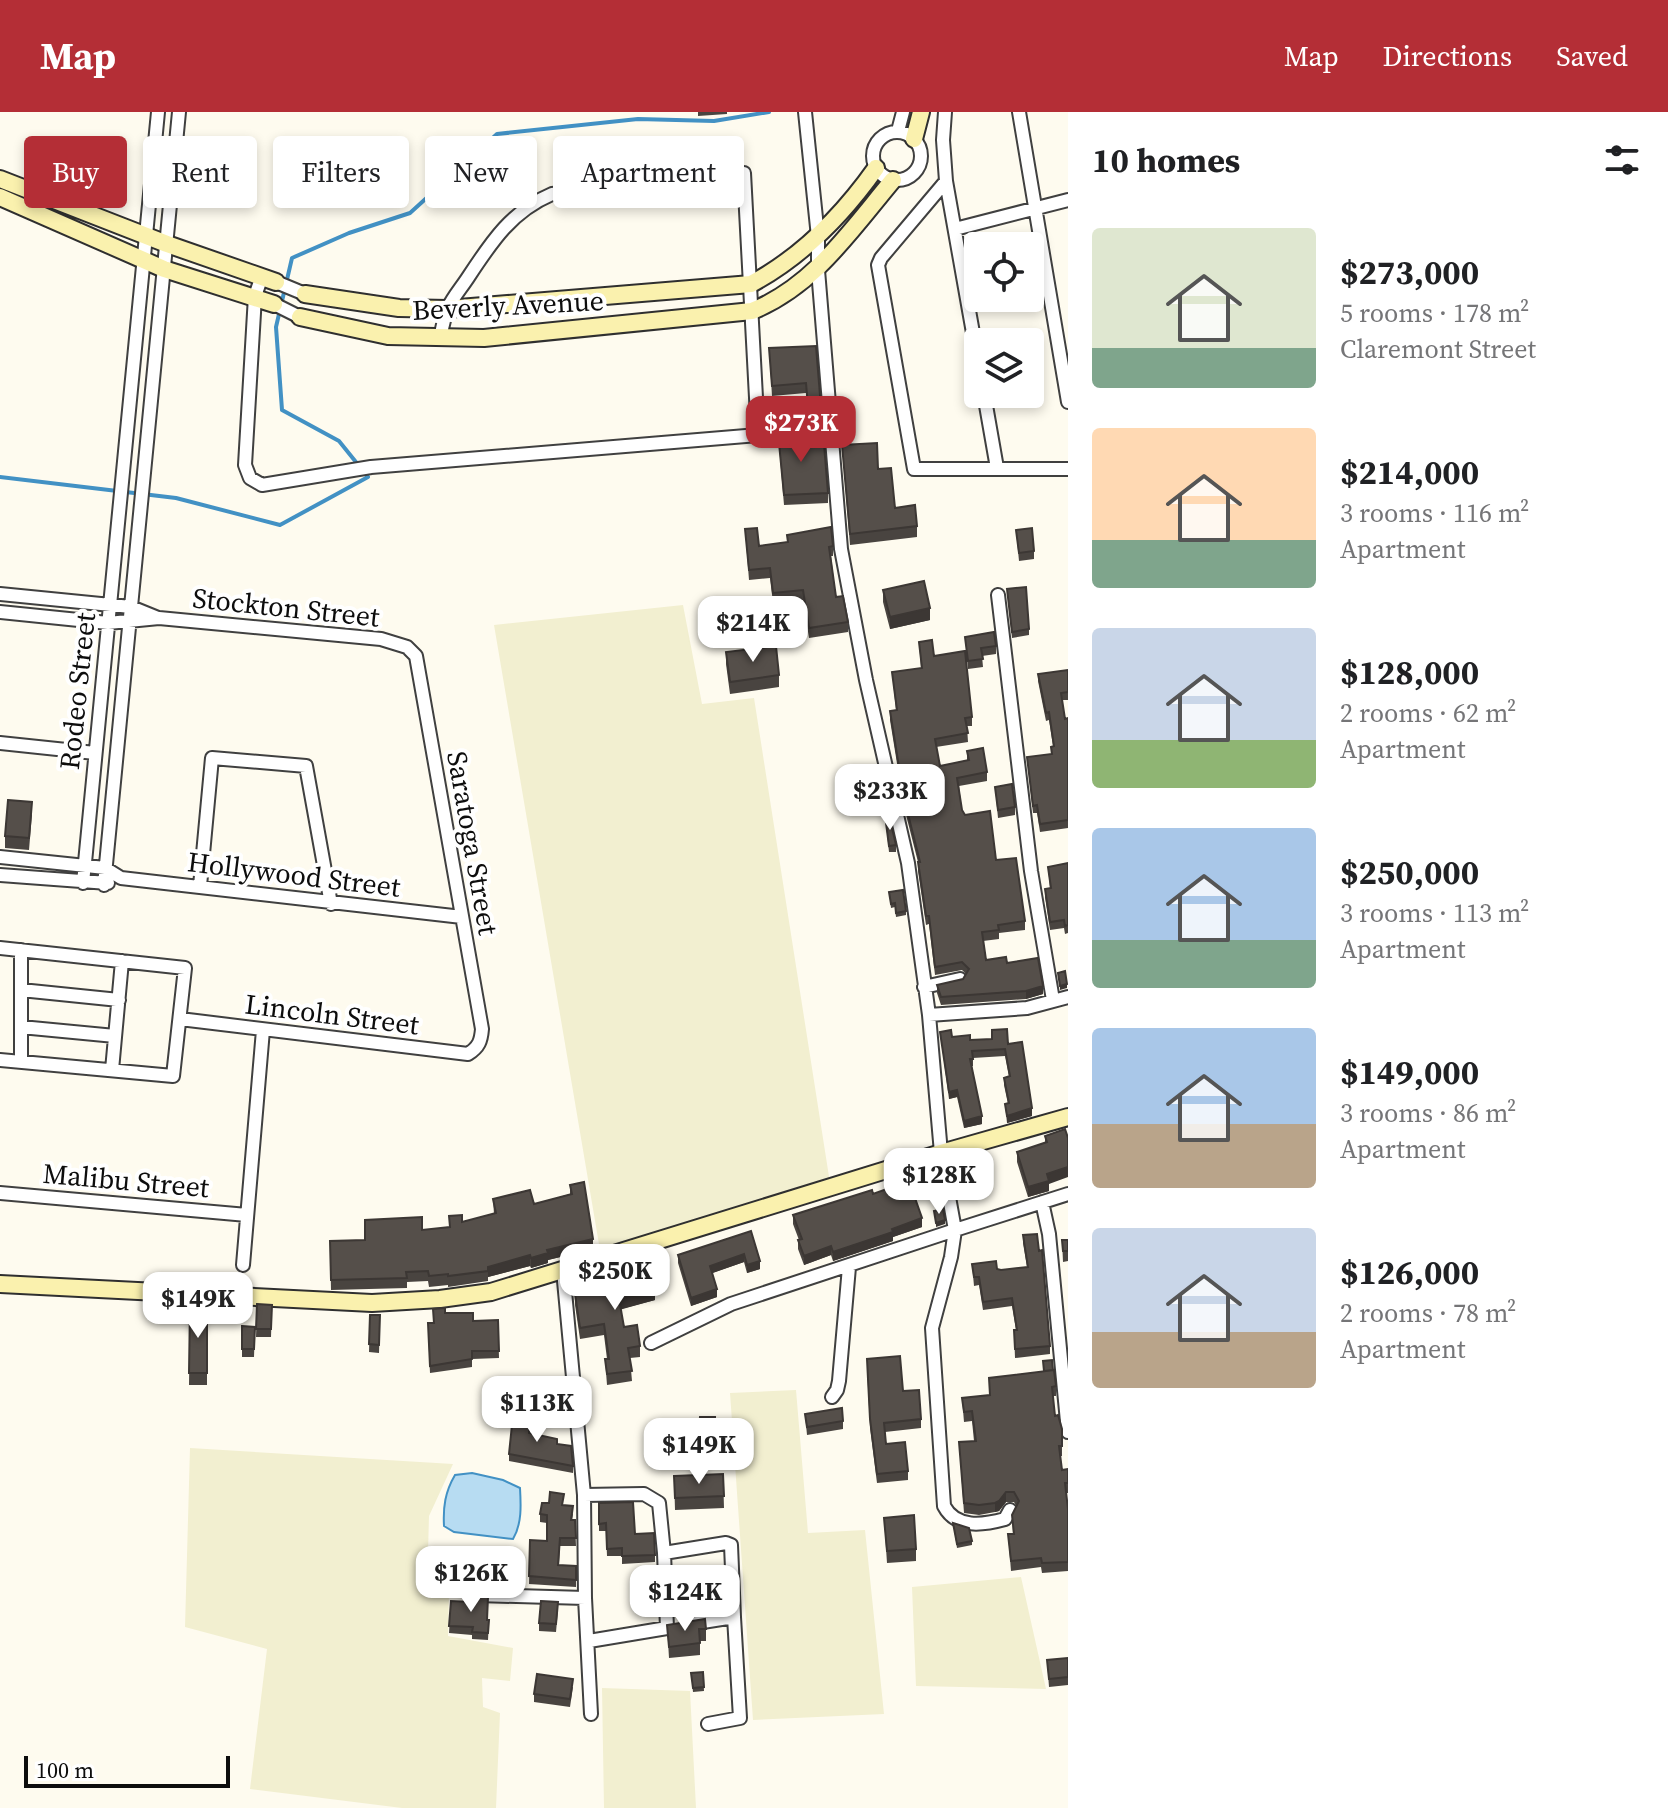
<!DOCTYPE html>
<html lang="en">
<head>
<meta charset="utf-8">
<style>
	body { margin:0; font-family:"Source Serif 4",serif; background:#f2f2f2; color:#202124; height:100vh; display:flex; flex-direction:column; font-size:30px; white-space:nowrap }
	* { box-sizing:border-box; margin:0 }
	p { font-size:26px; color:#757577 }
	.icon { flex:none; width:44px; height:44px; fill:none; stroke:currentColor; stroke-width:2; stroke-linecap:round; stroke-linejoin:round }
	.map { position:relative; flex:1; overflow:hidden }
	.panel { display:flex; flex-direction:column; background:#fff; width:600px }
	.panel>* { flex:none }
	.top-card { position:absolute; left:24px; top:24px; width:760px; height:72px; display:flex; gap:16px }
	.fabs { position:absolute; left:964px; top:120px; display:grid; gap:16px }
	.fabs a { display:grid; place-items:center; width:80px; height:80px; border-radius:8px; background:#fff; box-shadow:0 4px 12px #0003; font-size:40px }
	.scale { position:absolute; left:24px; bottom:20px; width:206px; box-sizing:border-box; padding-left:8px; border:4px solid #0d0d0d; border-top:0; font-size:22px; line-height:28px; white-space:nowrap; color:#0d0d0d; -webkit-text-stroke:6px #fff; paint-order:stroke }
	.price { position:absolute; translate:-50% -68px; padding:0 18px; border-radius:16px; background:#fff; color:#222; font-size:26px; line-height:52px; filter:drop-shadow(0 2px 4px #0008) }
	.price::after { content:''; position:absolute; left:50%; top:48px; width:24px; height:18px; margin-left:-12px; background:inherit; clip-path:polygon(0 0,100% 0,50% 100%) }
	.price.on { background:#b42e36; color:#fff }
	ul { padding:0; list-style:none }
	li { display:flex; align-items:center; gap:24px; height:200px; padding:0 24px }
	li span { display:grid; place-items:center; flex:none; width:224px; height:160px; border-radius:8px; color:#555 }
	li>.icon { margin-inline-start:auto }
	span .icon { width:96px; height:96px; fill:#fffc; stroke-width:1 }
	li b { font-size:34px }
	h2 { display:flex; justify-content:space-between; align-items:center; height:96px; padding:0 24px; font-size:34px }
	.pill { padding:0 28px; border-radius:8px; background:#fff; box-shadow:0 4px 12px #0003; font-size:28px; line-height:72px }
	.pill.on { background:#b42e36; color:#fff }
	header { display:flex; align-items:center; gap:48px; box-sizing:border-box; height:112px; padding:0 40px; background:#b42e36; color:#fff }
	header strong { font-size:38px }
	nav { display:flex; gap:44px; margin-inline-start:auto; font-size:28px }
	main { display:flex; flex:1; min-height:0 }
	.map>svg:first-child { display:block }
	.farmland { fill:#f2efd0 }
	.water { fill:#b7dcf2; stroke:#4291c4; stroke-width:2 }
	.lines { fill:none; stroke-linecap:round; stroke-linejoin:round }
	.stream { stroke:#4291c4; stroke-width:4 }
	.street-casing { stroke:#404040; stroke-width:16 }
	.secondary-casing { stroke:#2f2f2f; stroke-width:20 }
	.street { stroke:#fff; stroke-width:12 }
	.secondary { stroke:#faf1ae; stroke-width:16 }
	.wall { fill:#494440 }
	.shaded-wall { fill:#3c3734 }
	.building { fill:#554f4a; stroke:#3c3734; stroke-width:2 }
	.labels { text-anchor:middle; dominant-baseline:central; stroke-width:8; stroke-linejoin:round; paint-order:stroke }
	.street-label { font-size:28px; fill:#0d0d0d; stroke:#fff }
</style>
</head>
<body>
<header>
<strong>Map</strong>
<nav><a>Map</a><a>Directions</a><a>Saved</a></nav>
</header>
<main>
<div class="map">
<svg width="1068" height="1696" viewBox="0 0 1068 1696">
	<rect width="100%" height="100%" fill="#fefbef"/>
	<path class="farmland" d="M683,493l19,99 52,-6 76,485 -229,73 -107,-631z
		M796,1278l12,143 57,-3 19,184 -131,6 -23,-327z
		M190,1336l263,16 -24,52 -2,73 22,4 -1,43 65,12 -3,33 -28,-3 1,29 17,6 -4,95h-94l-152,-19 17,-140 -82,-22z
		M1021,1465l25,112 -130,-3 -4,-99z
		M602,1576l88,3 6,117h-92z"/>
	<path class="water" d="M472,1361l31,7 17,8c1,17 2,36 -7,51l-59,-7 -10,-6c-1,-19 1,-34 11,-51z"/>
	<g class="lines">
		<path class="stream" d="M0,365l176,21 104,27 88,-48 -29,-36 -57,-31 -6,-83 16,-69 57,-25 61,-20 87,-79 141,-15 76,2 55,-9"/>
		<defs>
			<path id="street" d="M805,0l13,125v33l23,279 25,131 42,183 21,152 12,138 14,77 113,-36
				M945,0l-2,28 3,41 32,180
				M1019,0l49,290
				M898,19l5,-19
				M873 44a24 24 0 1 1 48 0a24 24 0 1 1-48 0Z
				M946,69l-65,77 -3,7 36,204h154
				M955,117l113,-29
				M262,164l-7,20 -10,169 5,13 12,7 109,-18 387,-32 -14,-262 -192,21c-40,17 -60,47 -83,82 -7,11 -16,21 -21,32 -4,9 -6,21 -8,31
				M276,170l29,12
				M274,192l26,13
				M984,282l13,74
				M0,482l131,13 27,11
				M998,483l33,276 22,129
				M0,500l108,11 51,-5 222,21 26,8 9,9 66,373c-1,12 -3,18 -14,25l-288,-35
				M0,631l95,10
				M0,745l105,11 16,10 341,39
				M0,763l108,8
				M83,771l75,-771
				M104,773l75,-773
				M200,774l12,-128 94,8 25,138
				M0,836l185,20 -12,108 -173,-16
				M924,875l36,-8
				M21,878l98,10
				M929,903l98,-7 41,-11
				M21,915l94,9
				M21,950v-112
				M112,958l10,-109
				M0,1081l247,22
				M1042,1090l7,32 19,198
				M243,1153l20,-235
				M563,1158l21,225 1,103 6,116
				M651,1231l80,-39 224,-74 -4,27 -19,71 12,178c12,23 39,19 61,13l5,-9
				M832,1285l5,-7 2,-9 10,-114
				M584,1383l60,-1 15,9 5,50 3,75 -78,13
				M664,1441l62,-10 5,2 3,72
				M477,1483l108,3
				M690,1512l44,-7 6,101 -32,6"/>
			<path id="secondary" d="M914,27l7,-27
				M0,67l167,65 109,38
				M0,85l164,72 110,35
				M305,182l94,14 48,1 304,-25c52,-28 91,-68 125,-116
				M300,205l88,19 96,2 268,-27c62,-25 99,-81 141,-131
				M0,1172l372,19 68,-4 51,-7 450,-139 127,-36"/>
		</defs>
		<use href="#street" class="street-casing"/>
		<use href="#secondary" class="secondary-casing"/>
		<use href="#street" class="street"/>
		<use href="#secondary" class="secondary"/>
	</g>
	<path class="wall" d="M698,0h29v2l-29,2z
		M816,234l6,84 -21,2 -1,-24h7l-1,-15 -34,3 -3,-48z
		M777,310l51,71v10l-44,2z
		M842,333l36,24 17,39 22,18v11l-67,8z
		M745,417l14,17 28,-4v-7l46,11v10h-2l5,41 12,25v10l-39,6 -6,-38 -30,3 -3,-25 -21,2z
		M1016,418l18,21v8l-15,2z
		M1007,477l22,40v6l-17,3z
		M883,478l47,30 -40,9 -7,-27z
		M965,525l31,9v8l-14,2 1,11 -15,2z
		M919,530l15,14 38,61v9h-5l1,16 -32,5 4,19 27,-6v-9l20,21v9l-28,5 3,24 34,50 29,61v9l-26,3v6l-16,2 3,19 21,3 36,31 -17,5 -85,6 -4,-12v-8l26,-6 3,-5 -4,-4 -27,5 -6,-51 -3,1 -8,-54v-9l-14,-55 -14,-87v-9l6,-1 -4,-38 29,-4z
		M726,540l53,23v12l-49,7 -4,-30z
		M1068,558v30h-6l3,19 3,-1v110l-28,4 -3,-19h-4l-6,-56 24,-3v-7l2,-1 -4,-26 -3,1 -8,-40v-7z
		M995,675l20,20v8l-17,3z
		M32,702l-3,36 -24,-2v-12z
		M885,703l11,30v7h-7z
		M1068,751v70l-3,1 -1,-6 -14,2 -5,-33v-8l5,-1 -2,-21z
		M889,780l17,19v4l-10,2 -1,-10 -4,1z
		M940,920l12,5 56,7 24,72 -25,7 -2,-19h3l-4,-19v-7l5,-1 -4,-21 -32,2v8h-1l10,58 -18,4 -7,-31 -8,2z
		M1065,1017l-16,55v7l-21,6 -11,-35v-10l28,-9v-7z
		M570,1073l23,64 -45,11v3l-17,5 -1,-2 -42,11v4l-40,6v-2l-19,2 -1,-6 -21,1v6l-76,2 -1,-49 35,-1 84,-13v-11l13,6 32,-8 -1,-15 41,5 36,-10z
		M873,1082l49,33 -29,10v4l-60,20 -2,-6 -27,10 -6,-16v-9h1l-6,-16v-9z
		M751,1119l9,38 -13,4 -3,-11 -32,11 5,24 -26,9 -13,-43v-8z
		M1023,1123l27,111v8l-35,4 -1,-28h2l-4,-24 -29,4 -4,-25 -5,1 -2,-22 29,6 26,-3 -4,-24z
		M1062,1128h6v21l-5,1z
		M629,1151l26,37 -34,9 3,18 16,19v11l-10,1 2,23 -25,4 -2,-26h2l-3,-24 -24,4 -5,-34v-11l22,-4v-12l32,-6z
		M257,1192l15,1 -1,32h-15z
		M190,1194l17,4v75h-18z
		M445,1201l28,8 25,-1 1,38 -27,1v8l-42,6 -2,-42 5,-8z
		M370,1203h10l-1,38 -10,-1z
		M242,1214l13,1 -1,30h-12z
		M867,1256l36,23 18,28v9l-36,4 1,12 22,27v9l-31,3 -7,-55z
		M989,1266l67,8v10h-3l2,20 7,13v27h-2l2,14 6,-1v24h-2l2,16v62l-26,2 -1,-6 -30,4 -3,-37h5l-1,-19 4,-9 -2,-4h-8l-7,9 -4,1 -16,3 -15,-2 -5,-71 15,-1 -2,-20 -8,1 -2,-24 28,-3z
		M805,1302l38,7v8l-36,6z
		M700,1305h15l-1,16 -15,-1z
		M557,1332l16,22v7l-64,-12v-7z
		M723,1362l1,34 -49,2 -1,-34z
		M599,1391l36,31 20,21v7l-33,2v-8h-15l-1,-25h-7z
		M563,1393l10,9 -1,6h3l1,26h-16l-1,19 17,1v21l-47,-3 1,-44 17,1v-18l-7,-1v-8z
		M884,1406l32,31v12l-29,2z
		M953,1411l19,18v4l-15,3z
		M451,1489l38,19 -1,20 -16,-1v-4l-23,-2z
		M558,1498l-2,22 -17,-1v-8z
		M667,1513l39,4v12h-6v14l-31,3z
		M1068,1546v27l-19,2 -2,-27z
		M703,1560l1,19 -11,1 -2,-19z
		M573,1575l-3,20 -36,-5v-8z"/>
	<path class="shaded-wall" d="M930,496v12l-40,9v-12z
		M1067,872v4l-7,2v-4z
		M1043,874v8l-17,5v-8z
		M957,978v7l-8,2v-7z
		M1032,996v8l-25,7v-7z
		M982,1004v8l-18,4v-7z
		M1068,1055v10l-19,7v7l-21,6v-10l19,-13z
		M922,1106v9l-29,10v4l-60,20v-9z
		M945,1108v4l-9,3v-4z
		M593,1127v10l-45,11v3l-17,5v-10l16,-8z
		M831,1134v9l-27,10v-9z
		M744,1142v8l-34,12v-8z
		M530,1143v11l-42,11v-10z
		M760,1149v8l-13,4v-8z
		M717,1177v8l-26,9v-8z
		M655,1178v10l-36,10v-11z
		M1006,1380v10l-7,9 -4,1v-9z"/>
	<path class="building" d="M816,234l6,74 -21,2 -1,-14 8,-1 -2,-24 -34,3 -3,-38z
		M793,308l2,26 29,-2 4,49 -44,2 -7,-73z
		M877,331l1,26 13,-1 4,40 20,-3 2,21 -67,8 -8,-89z
		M831,415l2,19 -4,1 7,50 7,-1 5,26 -39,6 -6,-38 -30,3 -3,-25 -21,2 -4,-41 12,-1 2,18 29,-4 -1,-7z
		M1032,416l2,23 -15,2 -3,-23z
		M924,469l6,27 -40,9 -7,-27z
		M1026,475l3,42 -17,3 -5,-43z
		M994,520l2,14 -15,2 2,11 -15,2 -3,-24z
		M932,528l2,16 31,-5 7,66 -7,1 3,15 -33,6 5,27 29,-6 -2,-9 16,-3 4,24 -30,6 5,32 3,5 25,-4 6,49 20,-2 9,63 -27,4 1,5 -17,2 4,28 20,-3 1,6 31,-5 5,28 -17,5 -85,6 -4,-12 26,-6 6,-10 -7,-7 -27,5 -6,-51h-3l-8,-54h2l-16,-64 -14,-87 7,-1 -5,-38 30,-4 -3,-26z
		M776,534l3,29 -49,7 -4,-30z
		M1068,558v22l-7,1 4,26 3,-1v102l-28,4 -3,-19 -4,1 -6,-49 25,-3 -1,-7 3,-1 -5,-34 -3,1 -8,-39z
		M1012,672l3,23 -17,3 -3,-23z
		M8,688l24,2 -3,36 -24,-2z
		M885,703h4l7,30 -7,1z
		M1068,751v62l-3,1 -1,-6 -14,2 -5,-33 6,-1 -3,-21z
		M903,778l3,21 -10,2 -1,-10 -4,1 -2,-12z
		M1065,859l2,13 -7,2 -2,-13z
		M1007,917l1,15 14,-2 10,66 -25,8 -2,-12 4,-1 -5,-25 6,-2 -5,-27 -33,2 1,8h-3l12,57 -18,5 -7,-31 -8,2 -9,-60 11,-2 1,7 18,-2v5l22,-1v-9z
		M1065,1017l3,9v29l-21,7 2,7 -21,6 -11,-35 30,-10 -2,-6z
		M909,1069l13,37 -30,11 1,3 -60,20 -2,-6 -27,10 -6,-16 4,-1 -9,-24 79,-25 1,4z
		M584,1070l9,57 -46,11 1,3 -17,5 -1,-3 -42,12v4l-40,5v-2l-19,2 -1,-5 -22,1 1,6 -76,2 -1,-39 35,-1v-20l57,-3v13l28,-3 -1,-11 13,-1v7l34,-9 -3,-14 37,-9 4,14 38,-10 -2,-9z
		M943,1097l2,11 -9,3 -2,-12z
		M751,1119l9,30 -13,4 -3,-11 -34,12 7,23 -26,9 -13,-43z
		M1037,1122l2,17 3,-1 8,96 -35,3 -1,-19h3l-5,-32 -29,4 -4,-25h-5l-2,-13 24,-3 1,8 4,1 27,-3 -5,-32z
		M1062,1128h6v11h-5z
		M647,1146l8,32 -36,9 5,28 13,-2 3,21 -12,2 4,23 -25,3 -2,-15h4l-5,-35 -24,4 -5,-34 24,-4 -2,-12 34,-6 -2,-9z
		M257,1192l15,1 -1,24h-15z
		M190,1194h14v4h3v63h-18z
		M445,1196v5h28v8l25,-1 1,31h-27v8l-42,7 -2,-43h6l-1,-14z
		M370,1203h10l-1,30 -10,-1z
		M242,1214l13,1 -1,22h-12z
		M900,1244l3,35 16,-1 2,29 -37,4 2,21 19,-2 3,29 -31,3 -7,-55 -3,-60z
		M1052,1248l1,10 -9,1 -1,-10z
		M1054,1258l2,16 -4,1 3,29 3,-1 4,14v17h-3l3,24 6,-1v14h-3l3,26v53l-26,1 -1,-5 -30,3 -3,-27h6l-2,-19 7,-14 -5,-9h-8l-7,9 -4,2 -16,2 -15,-2 -5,-61 17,-1 -4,-30 -8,1 -2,-14 28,-3 -1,-17z
		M842,1296l1,13 -36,6 -2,-13z
		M513,1303l17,1 -1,17 28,6v5l14,2 2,20 -64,-12z
		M700,1305h15l-1,12 -15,-1z
		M723,1362l1,22 -49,2 -1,-22z
		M550,1380l14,2 -2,11 11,1 -2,14h4l1,18h-16l-2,27 18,1v14l-47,-4 1,-36 17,1v-26l-7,-1 2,-11h7z
		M633,1390l2,32 19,-1 1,22 -33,1v-8l-15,1 -1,-26 -7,1v-21z
		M914,1403l2,34 -29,2 -3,-33z
		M953,1411l16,5 3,13 -15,3z
		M472,1484l16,1 -1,23h2l-1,13 -16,-1 1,-5 -24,-1 2,-25 20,1z
		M541,1489l17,1 -2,22 -17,-1z
		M705,1507l1,10h-7l1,14 -31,4 -2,-22z
		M1068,1546v19l-19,2 -2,-19z
		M703,1560l1,15 -11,1 -2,-15z
		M537,1562l36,5 -3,20 -36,-5z"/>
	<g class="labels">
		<g class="street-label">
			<text transform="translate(508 193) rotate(-3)">Beverly Avenue</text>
			<text transform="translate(286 495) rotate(6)">Stockton Street</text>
			<text transform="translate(77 579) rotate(-84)">Rodeo Street</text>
			<text transform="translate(473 731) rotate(80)">Saratoga Street</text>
			<text transform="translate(294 762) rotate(7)">Hollywood Street</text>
			<text transform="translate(332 902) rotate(7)">Lincoln Street</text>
			<text transform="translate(126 1068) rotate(5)">Malibu Street</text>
		</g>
	</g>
</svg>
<div class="fabs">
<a><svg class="icon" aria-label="locate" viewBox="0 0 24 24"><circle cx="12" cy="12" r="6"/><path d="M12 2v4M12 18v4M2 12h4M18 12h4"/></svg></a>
<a><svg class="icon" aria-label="layers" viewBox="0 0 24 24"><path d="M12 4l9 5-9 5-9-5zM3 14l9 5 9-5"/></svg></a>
</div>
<div class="scale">100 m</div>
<b class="price on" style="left:801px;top:352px">$273K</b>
<b class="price" style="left:753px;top:552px">$214K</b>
<b class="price" style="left:890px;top:720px">$233K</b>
<b class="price" style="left:939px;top:1104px">$128K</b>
<b class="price" style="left:615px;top:1200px">$250K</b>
<b class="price" style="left:198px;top:1228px">$149K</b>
<b class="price" style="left:537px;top:1332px">$113K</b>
<b class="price" style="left:699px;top:1374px">$149K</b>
<b class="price" style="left:471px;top:1502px">$126K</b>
<b class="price" style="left:685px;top:1521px">$124K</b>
<div class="top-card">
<a class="pill on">Buy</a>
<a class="pill">Rent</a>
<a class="pill">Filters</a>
<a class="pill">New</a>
<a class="pill">Apartment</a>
</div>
</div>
<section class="panel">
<h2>10 homes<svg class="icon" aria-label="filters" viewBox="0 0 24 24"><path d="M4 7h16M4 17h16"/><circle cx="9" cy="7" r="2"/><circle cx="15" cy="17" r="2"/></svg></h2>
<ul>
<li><span style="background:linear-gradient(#dfe7d0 75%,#7fa58c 0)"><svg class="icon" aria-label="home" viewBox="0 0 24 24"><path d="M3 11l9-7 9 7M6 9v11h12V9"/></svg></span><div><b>$273,000</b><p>5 rooms · 178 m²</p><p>Claremont Street</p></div></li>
<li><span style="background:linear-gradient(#ffd9b3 70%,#7fa58c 0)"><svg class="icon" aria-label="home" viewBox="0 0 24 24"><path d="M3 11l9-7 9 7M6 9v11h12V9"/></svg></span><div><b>$214,000</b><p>3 rooms · 116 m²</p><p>Apartment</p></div></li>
<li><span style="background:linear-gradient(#c9d6e8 70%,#8fb573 0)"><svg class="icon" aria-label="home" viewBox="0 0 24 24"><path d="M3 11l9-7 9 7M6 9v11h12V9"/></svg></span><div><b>$128,000</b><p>2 rooms · 62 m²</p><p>Apartment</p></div></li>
<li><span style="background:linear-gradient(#a9c7e8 70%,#7fa58c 0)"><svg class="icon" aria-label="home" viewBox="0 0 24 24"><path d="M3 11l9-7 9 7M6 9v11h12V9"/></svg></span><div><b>$250,000</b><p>3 rooms · 113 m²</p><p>Apartment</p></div></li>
<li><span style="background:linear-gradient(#a9c7e8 60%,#b9a48a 0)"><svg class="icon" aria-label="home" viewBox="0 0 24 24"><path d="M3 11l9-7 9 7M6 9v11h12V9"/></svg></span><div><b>$149,000</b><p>3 rooms · 86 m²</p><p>Apartment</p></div></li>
<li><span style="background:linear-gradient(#c9d6e8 65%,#b9a48a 0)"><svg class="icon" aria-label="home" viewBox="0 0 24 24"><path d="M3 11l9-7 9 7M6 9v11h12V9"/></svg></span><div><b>$126,000</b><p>2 rooms · 78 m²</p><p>Apartment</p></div></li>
</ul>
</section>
</main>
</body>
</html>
